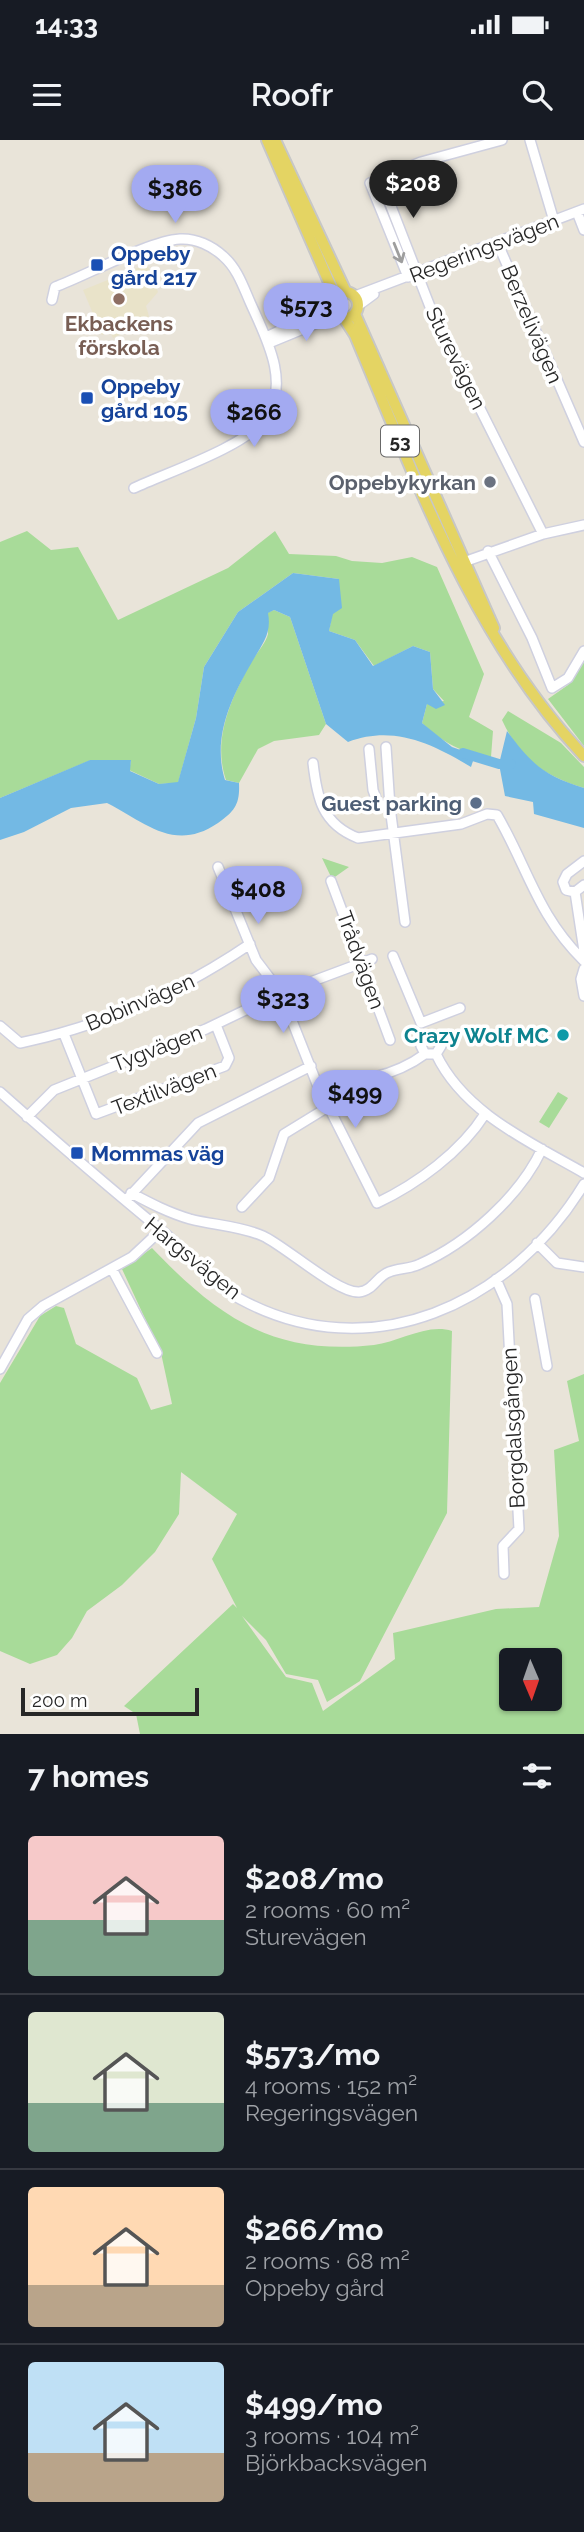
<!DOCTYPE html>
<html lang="en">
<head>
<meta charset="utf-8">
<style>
	body { margin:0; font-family:Raleway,sans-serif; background:#20242c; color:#f1f3f6; height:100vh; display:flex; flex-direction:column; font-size:26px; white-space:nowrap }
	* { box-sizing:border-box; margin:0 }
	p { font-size:23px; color:#9ea1a6 }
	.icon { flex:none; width:38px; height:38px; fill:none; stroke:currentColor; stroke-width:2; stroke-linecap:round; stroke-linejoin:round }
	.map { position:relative; height:1594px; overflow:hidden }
	.side { display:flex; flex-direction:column; background:#171b24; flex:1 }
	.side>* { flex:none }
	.needle { width:46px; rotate:178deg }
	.buttons { position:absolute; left:499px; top:1508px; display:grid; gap:14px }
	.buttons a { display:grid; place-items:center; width:63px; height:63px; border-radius:7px; background:#171b24; box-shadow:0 2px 5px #0004; font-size:35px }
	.scale { position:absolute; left:21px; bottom:18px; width:178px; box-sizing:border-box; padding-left:7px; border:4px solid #272727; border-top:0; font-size:19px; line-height:24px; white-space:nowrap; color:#272727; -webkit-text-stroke:5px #fff; paint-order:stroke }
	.price { position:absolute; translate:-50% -60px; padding:0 16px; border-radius:24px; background:#a3aaf1; color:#111; font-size:23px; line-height:46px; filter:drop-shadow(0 2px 4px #0008) }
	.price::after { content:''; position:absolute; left:50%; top:42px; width:21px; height:16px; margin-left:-10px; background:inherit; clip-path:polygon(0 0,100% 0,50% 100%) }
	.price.on { background:#222; color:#fff }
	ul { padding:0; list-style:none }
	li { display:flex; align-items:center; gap:21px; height:175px; padding:0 28px }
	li+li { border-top:2px solid #363941 }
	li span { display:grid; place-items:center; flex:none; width:196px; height:140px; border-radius:7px; color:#555 }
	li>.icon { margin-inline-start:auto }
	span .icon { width:84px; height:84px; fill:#fffc; stroke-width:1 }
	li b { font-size:30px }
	h2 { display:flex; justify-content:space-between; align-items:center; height:84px; padding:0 28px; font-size:30px }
	.status { display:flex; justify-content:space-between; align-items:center; height:49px; padding:0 35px; background:#171b24; direction:ltr }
	.status svg { height:19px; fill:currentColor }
	header { display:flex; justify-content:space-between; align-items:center; height:91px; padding:0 28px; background:#171b24; font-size:32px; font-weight:600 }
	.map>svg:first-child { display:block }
	.education { fill:#e9e3c9 }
	.green { fill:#a8db99; fill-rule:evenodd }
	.water { fill:#73b9e4 }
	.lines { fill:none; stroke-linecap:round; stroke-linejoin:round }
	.river { stroke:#73b9e4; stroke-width:10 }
	.minor-casing { stroke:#cfd0df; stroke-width:12 }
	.major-casing { stroke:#c7c7c7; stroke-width:14 }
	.minor { stroke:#fff; stroke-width:9 }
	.major { stroke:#e4d463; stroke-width:10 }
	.oneway { stroke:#9e9e9e }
	.transit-dot { fill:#1a4fb4; stroke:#fff; stroke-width:2.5 }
	.education-dot { fill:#8d6e63; stroke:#fff; stroke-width:2.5 }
	.worship-dot { fill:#6b7280; stroke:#fff; stroke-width:2.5 }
	.service-dot { fill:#5c6f8a; stroke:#fff; stroke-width:2.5 }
	.culture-dot { fill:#0f9aa8; stroke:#fff; stroke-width:2.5 }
	.labels { text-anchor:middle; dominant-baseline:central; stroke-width:7; stroke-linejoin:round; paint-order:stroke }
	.shield { fill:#fff; stroke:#686868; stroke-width:2 }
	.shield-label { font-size:19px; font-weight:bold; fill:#272727 }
	.street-label { font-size:21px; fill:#272727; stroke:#fff }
	.transit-label { font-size:21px; font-weight:bold; fill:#164399; stroke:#fff; text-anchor:start }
	.education-label { font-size:21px; font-weight:bold; fill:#785e54; stroke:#fff }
	.worship-label { font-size:21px; font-weight:bold; fill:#5b616d; stroke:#fff; text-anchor:end }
	.service-label { font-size:21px; font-weight:bold; fill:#4e5e75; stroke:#fff; text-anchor:end }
	.culture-label { font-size:21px; font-weight:bold; fill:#0d838f; stroke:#fff; text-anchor:end }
</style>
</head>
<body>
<div class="status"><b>14:33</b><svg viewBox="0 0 49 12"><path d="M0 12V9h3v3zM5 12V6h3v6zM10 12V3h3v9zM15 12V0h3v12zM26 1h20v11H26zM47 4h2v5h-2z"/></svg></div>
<header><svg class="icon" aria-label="menu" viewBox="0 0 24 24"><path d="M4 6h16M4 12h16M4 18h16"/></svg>Roofr<svg class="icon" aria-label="search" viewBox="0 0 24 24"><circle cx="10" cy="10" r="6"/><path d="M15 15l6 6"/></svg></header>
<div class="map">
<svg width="584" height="1594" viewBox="0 0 584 1594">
	<rect width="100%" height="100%" fill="#e9e4d9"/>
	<path class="education" d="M147,124l11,28 -12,14 3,10 -6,8 -30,14 -3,-7 -8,4 -19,-45z"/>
	<path class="green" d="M27,391l24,19 27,-3 40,73 110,-52 47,-37 14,23 47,2 16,5 30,2 30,-6 25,10 47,107 -15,43 24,14 -2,26c-28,-3 -49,-15 -69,-34l5,-19 17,-3 -11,-12 -3,-37 -17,-6 -39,20 -19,-26 -26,-9 10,-52 -46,-6 -55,39 -34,55 -8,51 -18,65 -19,1 -30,-14 2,-9 -40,-1 -91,38v-256z
		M274,470l16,7 36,107 -7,11 -45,6 -16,8 -19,34 -13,-3c-14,-41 5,-81 25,-118 5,-8 15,-19 17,-28 0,-7 -1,-14 -1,-21z
		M584,521v85l-36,-47 20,-14z
		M508,571l53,32 23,24v21c-40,-12 -64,-29 -82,-68z
		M322,718l27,9 -17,12z
		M558,952l10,6 -19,30 -10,-6z
		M152,1108c66,69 121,108 222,97 25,-3 53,-22 78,-14l-5,182 -87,168 -33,21 -9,-22 -32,-6 -20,-34 -24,-24 44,61 26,6 11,28 72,-52 -2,-26 103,-24 43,-2 20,-71 -5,-86 25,-9 -12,-60 17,-7v360h-444l-4,-20 -12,-8 109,-102 4,4 -25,-49 25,-45 -56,-42 -2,42 -24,38 -33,33 -35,26 -15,27 -15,17 -27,9 -30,-13v-268l40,-67 16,-10 8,2 12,36 61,34 14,32 21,-6 -11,-51 -39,-84zM511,1521h39v38h-39z"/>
	<path class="water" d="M293,433l46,6 3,29 -9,6 -4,17 26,9 18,26 40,-20 17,6 3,37 12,16 -9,4 -9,-5 -5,19 30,24 23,8 -4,12c-40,-24 -78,-42 -123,-25l-22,-18 -36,-107 -16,-7 -6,3c4,21 -6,31 -16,49 -21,36 -40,76 -27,118l14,3c1,21 -4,28 -21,40 -44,30 -73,-1 -111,-20l-36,5 -47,24 -24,8v-42l90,-38h41l-1,11 29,13 19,-2 18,-64 8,-51 34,-55z
		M507,591c24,33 38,45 77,57v40l-50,-14 -1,-12 -28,-6 -6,-32z"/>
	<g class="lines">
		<path class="river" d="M463,613l36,11h12"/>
		<defs>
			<path id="minor" d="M530,0l24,81
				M380,38l54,139 109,217
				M577,72l7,18
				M498,104l86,198
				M408,137l-38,-94 51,-21 81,-22
				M355,156l229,-87
				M52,160l3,-13c32,-12 94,-46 125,-48 16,-1 32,7 43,17 14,12 20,30 27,46 15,34 41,80 16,116 -21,29 -98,54 -132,70
				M359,165l15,-11
				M266,197l60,-28 6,-6
				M269,203l68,-28
				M488,411l44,87 20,50 16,-10 16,-27
				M461,423l82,-29 41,-9
				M386,607l4,60 15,115
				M369,609l4,41 5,14 12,3 45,-4
				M313,623c4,35 9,61 45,75l103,-14 26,-10 10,1c31,53 40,100 87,146
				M218,727l38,93 25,33 36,91 60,119c40,-19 84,-51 108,-89
				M331,741l59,159
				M575,752l9,59
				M575,752l-9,-2 -3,-8 4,-8 17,-13
				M575,752l9,-7
				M393,816l28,67 39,-15
				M584,829l-3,10 3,17
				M0,886l20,17c82,-17 161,-52 230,-99
				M64,894l32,80 129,-48 4,-8 -13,-33
				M426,897l13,2 2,7 -5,8
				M425,914l-4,-8 5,-9
				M436,914c28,59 94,88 148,119
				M317,944c38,-1 77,-7 108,-30h11
				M0,952c53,47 106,93 161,138 27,22 48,53 79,69 131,71 271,5 344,-115
				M27,977l27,-27 152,-61 75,-36 91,-34
				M131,1053c19,10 38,20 59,26 23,6 51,7 73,17 22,10 74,57 96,56 14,-1 18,-16 30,-20 10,-4 21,-3 31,-8 48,-21 100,-68 122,-115
				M128,1058l70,-75 113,-57
				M242,1067l27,-29 15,-44 44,-27
				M537,1103l20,20 27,4
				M112,1129l45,84
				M496,1139l11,25 12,225 -16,17 1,28
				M535,1159l12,67
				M0,1229l28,-50 15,-13 89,-49 29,-27"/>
			<path id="major" d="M267,0l68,156
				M275,0l71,152
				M332 165a13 13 0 1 1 26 0a13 13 0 1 1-26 0Z
				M355,174l139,314
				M344,178l11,17c62,147 118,303 229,421"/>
		</defs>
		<use href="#minor" class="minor-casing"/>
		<use href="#major" class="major-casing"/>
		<use href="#minor" class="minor"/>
		<use href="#major" class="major"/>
	</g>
	<defs><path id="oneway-shaft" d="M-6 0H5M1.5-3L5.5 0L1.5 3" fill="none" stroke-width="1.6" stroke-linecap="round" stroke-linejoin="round" transform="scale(1.75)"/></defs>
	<use class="oneway" href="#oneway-shaft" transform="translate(398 113) rotate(68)"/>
	<g class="transit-dot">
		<rect x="90" y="118" width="14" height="14" rx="3.5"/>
		<rect x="80" y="251" width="14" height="14" rx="3.5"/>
		<rect x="70" y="1006" width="14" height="14" rx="3.5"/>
	</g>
	<circle class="education-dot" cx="119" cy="159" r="7"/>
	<circle class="worship-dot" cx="490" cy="342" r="7"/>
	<circle class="service-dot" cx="476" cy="663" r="7"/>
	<circle class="culture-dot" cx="563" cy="895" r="7"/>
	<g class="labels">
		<rect class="shield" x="381" y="285.5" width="38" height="31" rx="5"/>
		<g class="shield-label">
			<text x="400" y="301">53</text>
		</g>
		<g class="street-label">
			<text transform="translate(484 108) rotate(-21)">Regeringsvägen</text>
			<text transform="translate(532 184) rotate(67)">Berzelivägen</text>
			<text transform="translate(456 218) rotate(64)">Sturevägen</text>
			<text transform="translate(361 820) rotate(70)">Trådvägen</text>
			<text transform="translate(140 862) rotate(-23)">Bobinvägen</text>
			<text transform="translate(157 908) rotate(-21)">Tygvägen</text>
			<text transform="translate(164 949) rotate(-21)">Textilvägen</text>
			<text transform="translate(193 1118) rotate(39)">Hargsvägen</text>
			<text transform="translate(513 1288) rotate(-93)">Borgdalsgången</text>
		</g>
		<g class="transit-label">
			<text x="111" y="113">Oppeby<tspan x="111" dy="24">gård 217</tspan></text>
			<text x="101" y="246">Oppeby<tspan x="101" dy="24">gård 105</tspan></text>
			<text x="91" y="1013">Mommas väg</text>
		</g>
		<g class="education-label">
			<text x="119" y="183">Ekbackens<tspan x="119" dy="24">förskola</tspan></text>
		</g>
		<g class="worship-label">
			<text x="476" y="342">Oppebykyrkan</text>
		</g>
		<g class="service-label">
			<text x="462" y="663">Guest parking</text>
		</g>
		<g class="culture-label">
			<text x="549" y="895">Crazy Wolf MC</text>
		</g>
	</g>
</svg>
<div class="buttons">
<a><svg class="needle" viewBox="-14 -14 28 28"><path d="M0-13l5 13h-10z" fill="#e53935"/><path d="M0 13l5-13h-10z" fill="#9ea1a6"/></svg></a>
</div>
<div class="scale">200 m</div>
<b class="price on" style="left:413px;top:80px">$208</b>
<b class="price" style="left:175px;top:85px">$386</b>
<b class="price" style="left:306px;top:203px">$573</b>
<b class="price" style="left:254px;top:309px">$266</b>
<b class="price" style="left:258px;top:786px">$408</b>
<b class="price" style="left:283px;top:895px">$323</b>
<b class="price" style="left:355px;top:990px">$499</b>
</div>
<section class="side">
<h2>7 homes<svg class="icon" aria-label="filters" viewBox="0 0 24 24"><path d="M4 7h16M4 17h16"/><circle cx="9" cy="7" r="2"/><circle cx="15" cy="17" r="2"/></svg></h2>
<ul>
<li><span style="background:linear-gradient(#f6c9c9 60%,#7fa58c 0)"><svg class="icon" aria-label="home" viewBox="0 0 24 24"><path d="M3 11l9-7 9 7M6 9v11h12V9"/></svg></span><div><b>$208/mo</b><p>2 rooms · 60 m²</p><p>Sturevägen</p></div></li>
<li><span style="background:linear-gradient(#dfe7d0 65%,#7fa58c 0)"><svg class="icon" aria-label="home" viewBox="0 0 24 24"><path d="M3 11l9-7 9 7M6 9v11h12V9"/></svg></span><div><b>$573/mo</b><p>4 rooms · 152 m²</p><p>Regeringsvägen</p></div></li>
<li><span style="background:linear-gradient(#ffd9b3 70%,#b9a48a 0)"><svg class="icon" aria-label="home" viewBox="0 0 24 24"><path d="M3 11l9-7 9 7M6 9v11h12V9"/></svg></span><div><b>$266/mo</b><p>2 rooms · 68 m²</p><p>Oppeby gård</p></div></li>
<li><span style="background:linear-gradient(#bfe0f5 65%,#b9a48a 0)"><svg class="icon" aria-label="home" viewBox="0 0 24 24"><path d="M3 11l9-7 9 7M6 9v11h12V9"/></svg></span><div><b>$499/mo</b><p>3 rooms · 104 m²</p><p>Björkbacksvägen</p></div></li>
</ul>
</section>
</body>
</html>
